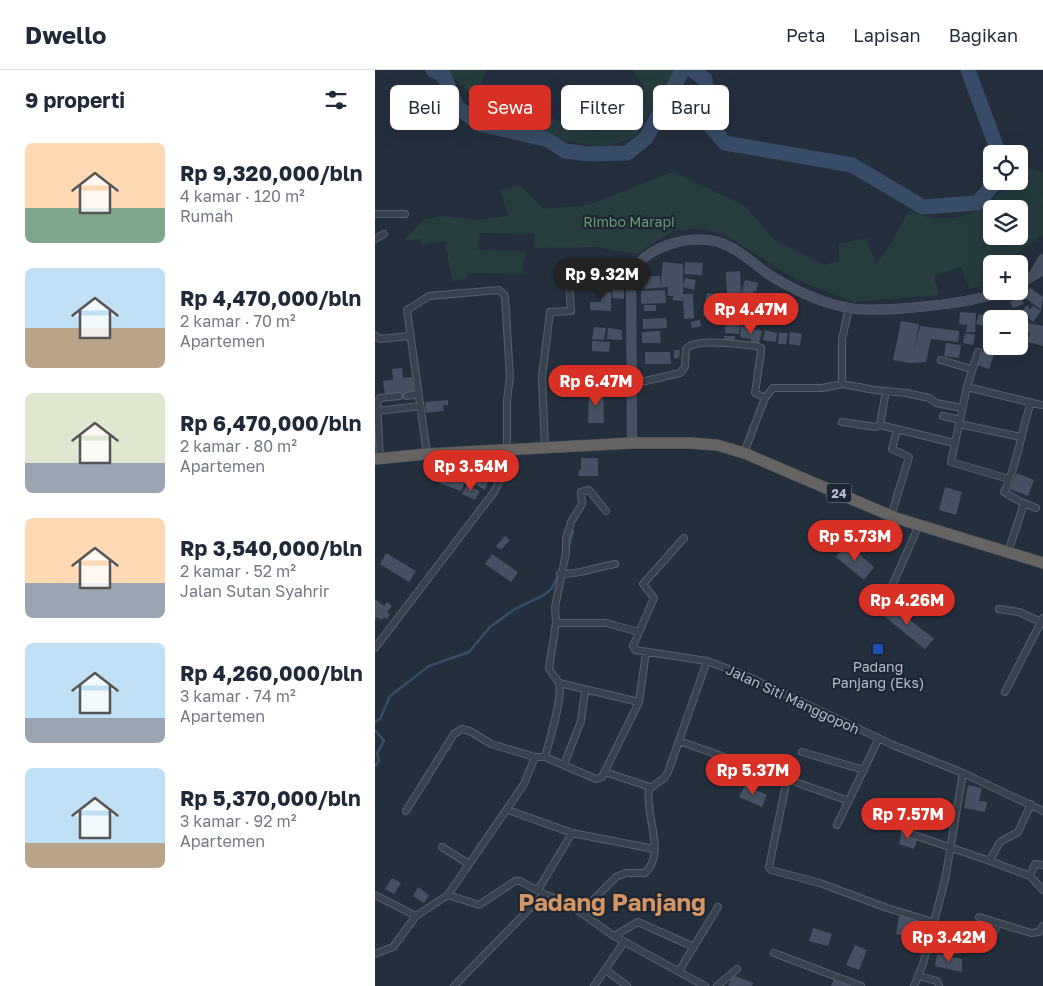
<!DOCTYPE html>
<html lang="id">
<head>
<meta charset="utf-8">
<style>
	body { margin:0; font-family:"Golos Text",sans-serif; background:#f6f6f7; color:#1f2937; height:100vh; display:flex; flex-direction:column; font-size:19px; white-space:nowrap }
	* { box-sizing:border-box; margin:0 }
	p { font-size:16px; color:#747a83 }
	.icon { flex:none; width:28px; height:28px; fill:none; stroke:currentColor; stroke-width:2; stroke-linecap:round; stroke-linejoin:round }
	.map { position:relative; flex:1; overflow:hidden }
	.details { display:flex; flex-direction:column; background:#fff; width:375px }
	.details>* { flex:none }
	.hud { position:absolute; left:15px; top:15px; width:475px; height:45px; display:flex; gap:10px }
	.controls { position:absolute; left:608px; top:75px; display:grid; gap:10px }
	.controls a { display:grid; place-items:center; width:45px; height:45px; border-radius:8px; background:#fff; box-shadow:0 5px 20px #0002; font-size:25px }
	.price { position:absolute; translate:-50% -42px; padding:0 11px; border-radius:18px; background:#d93025; color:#fff; font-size:16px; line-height:32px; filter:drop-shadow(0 1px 2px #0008) }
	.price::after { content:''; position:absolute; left:50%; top:30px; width:15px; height:11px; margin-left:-8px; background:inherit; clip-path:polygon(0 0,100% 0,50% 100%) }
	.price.selected { background:#222; color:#fff }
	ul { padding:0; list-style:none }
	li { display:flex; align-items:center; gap:15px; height:125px; padding:0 25px }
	li span { display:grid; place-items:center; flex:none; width:140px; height:100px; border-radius:8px; color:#555 }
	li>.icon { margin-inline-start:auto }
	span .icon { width:60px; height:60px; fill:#fffc; stroke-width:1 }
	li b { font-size:21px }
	h2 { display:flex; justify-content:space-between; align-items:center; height:60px; padding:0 25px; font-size:21px }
	.pill { padding:0 18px; border-radius:8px; background:#fff; box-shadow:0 5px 20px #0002; font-size:18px; line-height:45px }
	.pill.selected { background:#d93025; color:#fff }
	header { display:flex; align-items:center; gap:30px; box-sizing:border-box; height:70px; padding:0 25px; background:#fff; border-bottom:1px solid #e0e1e3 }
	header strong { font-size:24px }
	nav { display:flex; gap:28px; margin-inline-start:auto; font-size:18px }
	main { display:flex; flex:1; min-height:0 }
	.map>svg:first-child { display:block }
	.green { fill:#263c3f; fill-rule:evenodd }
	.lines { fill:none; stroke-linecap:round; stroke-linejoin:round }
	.stream { stroke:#394c67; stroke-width:2.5 }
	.river { stroke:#394c67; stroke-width:15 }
	.building { fill:#455162 }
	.service-casing { stroke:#565f6c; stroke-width:4.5 }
	.minor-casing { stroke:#565f6c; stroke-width:8 }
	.secondary-casing { stroke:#565f6c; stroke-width:10 }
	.trunk-casing { stroke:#434c59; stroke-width:12 }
	.service { stroke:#38414e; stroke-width:3 }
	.minor { stroke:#38414e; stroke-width:6 }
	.secondary { stroke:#465061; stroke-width:9 }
	.trunk { stroke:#656462; stroke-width:11 }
	.transit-dot { fill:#1a4fb4; stroke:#1d2633; stroke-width:2 }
	.labels { text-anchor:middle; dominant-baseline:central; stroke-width:4.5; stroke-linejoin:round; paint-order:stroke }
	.shield { fill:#1d2633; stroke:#878f9c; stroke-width:1 }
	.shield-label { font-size:12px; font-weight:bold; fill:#b4bcc9 }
	.park-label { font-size:14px; fill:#6b9a76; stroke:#1d2633 }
	.poi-label { font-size:14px; fill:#b4bcc9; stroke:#1d2633 }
	.street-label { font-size:14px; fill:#b4bcc9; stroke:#1d2633 }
	.town-label { font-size:24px; font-weight:bold; fill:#d59563; stroke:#1d2633 }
</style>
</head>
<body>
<header>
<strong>Dwello</strong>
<nav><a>Peta</a><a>Lapisan</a><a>Bagikan</a></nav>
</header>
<main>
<section class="details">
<h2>9 properti<svg class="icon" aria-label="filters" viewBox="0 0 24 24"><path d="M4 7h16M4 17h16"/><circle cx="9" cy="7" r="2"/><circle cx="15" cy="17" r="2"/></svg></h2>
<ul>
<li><span style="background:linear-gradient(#ffd9b3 65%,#7fa58c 0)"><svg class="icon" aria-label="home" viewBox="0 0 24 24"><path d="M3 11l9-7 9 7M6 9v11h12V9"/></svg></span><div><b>Rp 9,320,000/bln</b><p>4 kamar · 120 m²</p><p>Rumah</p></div></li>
<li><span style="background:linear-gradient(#bfe0f5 60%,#b9a48a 0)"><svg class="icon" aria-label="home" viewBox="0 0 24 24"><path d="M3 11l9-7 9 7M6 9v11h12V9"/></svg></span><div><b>Rp 4,470,000/bln</b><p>2 kamar · 70 m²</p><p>Apartemen</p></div></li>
<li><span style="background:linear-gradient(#dfe7d0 70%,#9aa5b1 0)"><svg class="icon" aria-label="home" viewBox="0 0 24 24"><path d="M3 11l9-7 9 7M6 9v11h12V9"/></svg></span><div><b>Rp 6,470,000/bln</b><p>2 kamar · 80 m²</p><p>Apartemen</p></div></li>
<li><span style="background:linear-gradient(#ffd9b3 65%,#9aa5b1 0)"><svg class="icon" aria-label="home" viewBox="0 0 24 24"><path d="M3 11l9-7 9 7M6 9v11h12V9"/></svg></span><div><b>Rp 3,540,000/bln</b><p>2 kamar · 52 m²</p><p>Jalan Sutan Syahrir</p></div></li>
<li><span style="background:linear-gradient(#bfe0f5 75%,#9aa5b1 0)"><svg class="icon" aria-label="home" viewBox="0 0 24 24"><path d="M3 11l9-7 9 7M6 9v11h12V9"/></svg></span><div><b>Rp 4,260,000/bln</b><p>3 kamar · 74 m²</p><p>Apartemen</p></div></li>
<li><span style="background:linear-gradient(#bfe0f5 75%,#b9a48a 0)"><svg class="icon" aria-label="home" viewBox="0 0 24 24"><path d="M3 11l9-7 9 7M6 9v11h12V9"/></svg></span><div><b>Rp 5,370,000/bln</b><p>3 kamar · 92 m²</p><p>Apartemen</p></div></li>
</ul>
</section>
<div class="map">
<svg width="668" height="916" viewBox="0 0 668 916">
	<rect width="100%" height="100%" fill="#242f3e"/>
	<path class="green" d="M69,0h42l-5,13 37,26 80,23 29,-18 17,-27 -11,-17h46l-7,4 -36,62 -32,12 -34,-7 -74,-25z
		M644,97l24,5v63l-26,18 6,9 -4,3 -28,-1v21l-22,4 -8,-23 -27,10 5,19 -84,7 -59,-22 -72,-46 -26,-6 -24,3 -38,23 -40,-7 -62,1v-14l-55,-1 -1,17 48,1 -4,23 -54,-1 -2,6 -14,2 -7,-40 -24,4 -1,-6 -17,2 20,-21 18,-4 38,4 29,-4 -8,-26 20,-5 24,24 44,-4 85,-33 71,33 32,36 48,24 15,-4v-17l27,-6 10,26 15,-21 18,-32c37,16 78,6 100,-30h10zM616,139h28v27h-28z"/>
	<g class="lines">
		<path class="stream" d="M193,479l5,-18
			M0,652l5,-3 10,-23 39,-30 40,-14 21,-25 25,-18 29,-14 7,-6 8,-15
			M0,660l9,11 -7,12 2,8 -4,5"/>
		<path class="river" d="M58,0l11,6 13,31 23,17 68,16 17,11 25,3 37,-1 19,-15 36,-67 2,-1
			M317,0l13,9 6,48 14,16 127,22 71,42 54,-4 20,-22
			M593,0l31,84"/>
	</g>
	<path class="building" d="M288,192l20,2v37l-11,-1 2,-4h-6v-9l-24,2v-13h16v11z
		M310,192l18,1 -1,12 -18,-1z
		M224,194h21v12h-21z
		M365,201l1,23 4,-14 13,3 -2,9 -2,-1 -2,6 -11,-3v5h-14l-1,-27z
		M310,208l11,2 -2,10 -11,-3z
		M238,212l11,1v16l-12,-1z
		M223,213h7l-1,9h7v19l-21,-1v-8h11v-9h-4z
		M655,218l13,9 -2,13 -17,-13z
		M290,220l1,13 -25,1v-13z
		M332,223l16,2 -3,24 -17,-3z
		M308,224h10l1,24 -10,1z
		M646,227l3,7 -11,4 -3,-6z
		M269,235h12v6h-12z
		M652,235l3,4 3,-3 8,5 -8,11 -11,-11z
		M585,242l16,1 -1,19h-9l1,-7 -8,-1z
		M604,244l17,4 -5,1v9l-15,-4z
		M291,248l1,10 -24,1v-10z
		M325,250l1,6 -9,2 -1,-6z
		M526,251l18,3 -5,26 6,-24 39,5 -1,11 -27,-3 -5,23 -15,1 -18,-3z
		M648,252l20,4v20l-16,-4 3,-9 -11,-3z
		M350,254l15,1 -1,9 -14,-1z
		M366,256l21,5 -3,13 -8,-1v-4l-11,-2z
		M219,257l12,1 -2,12 -12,-1z
		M233,258l14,2v10l-15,-1z
		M390,260l12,3 -1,9 -13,-2z
		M285,261l1,12h-19v-11z
		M415,262l12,2 -2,12 -11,-2z
		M404,263h9l-2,11h-8z
		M590,263l10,2 -2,10 -10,-2z
		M349,266h11v7h-11z
		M217,271l18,1 -1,10 -17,-1z
		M571,273l15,2 -2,13 -15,-2z
		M609,278l11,4 -6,17 -12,-4z
		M299,280h6l-1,8h-5z
		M270,282h25l1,12h-26z
		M27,298l1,10 9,-1 2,14 -11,2 1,6 -7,1 -1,-6 -11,1 -2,-14 10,-1 -1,-11z
		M228,320l1,33h-16l1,-32z
		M73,330v5h-5l1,6 -18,2 -1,-11z
		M78,388l8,2 -1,3 10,3v2l19,11 -4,11 -19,-10 -5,11 -22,-8 2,-8h-2l6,-15 7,2z
		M206,388h17v18h-20l1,-6h2z
		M642,403l17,7 -6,16 -18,-7z
		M92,415l13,6 -5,9 -13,-6z
		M570,417l17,5 -6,23 -17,-5z
		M130,466l5,4 -9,10 -5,-4z
		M472,474l27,23 -10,13 -28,-23z
		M11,483l30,18 -7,11 -29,-18z
		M117,484l26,18 -7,10 -26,-18z
		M0,529l9,7 3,-4 5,4 -5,6 3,2 -3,5 -3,-2 -2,3 -5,-3 -2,3z
		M514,533l45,36 -9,10 -45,-36z
		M370,715l22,10 -5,12 -23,-10z
		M593,715l14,3 -3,13 8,1 -2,10 -21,-4z
		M527,762l16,5 -4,12 -15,-5z
		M17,808l9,5 -7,11 -9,-5z
		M43,817l11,8 -5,8 -11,-7z
		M524,846l26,5 -3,17 -26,-4z
		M438,858l19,6 -4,12 -19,-5z
		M560,866l27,6 -3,12 -27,-6z
		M480,875l12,5 -8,20 -13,-5z
		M562,884l25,5v13l-27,-6z
		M358,905l20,8 -1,3h-24z
		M459,909l16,7h-19z"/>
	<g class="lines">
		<defs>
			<path id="service" d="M559,852l58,20 7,-18"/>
			<path id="minor" d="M0,144h30
				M0,169l9,-5
				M0,265l5,4 29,-3
				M566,290l30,9
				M257,314l48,-11 5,-6 1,-18c10,-12 55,-4 70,-3l5,2v4l-6,41 10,5
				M467,314v-45l7,-31
				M592,317l11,-35
				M32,326l11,-2
				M2,341l43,-5
				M568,346l17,4
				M467,352l34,5 4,-2 74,18
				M584,354l62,13
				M505,355l6,-34
				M170,378l-3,-71 8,-65 21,-1 -2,-28 2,-3 60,-6
				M369,383l21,-55 8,-10h49l20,-4 33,6 31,3 23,5 7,5 26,5
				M52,384l-20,-144 22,-14 70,-6 6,6 5,81 -3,23v49
				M5,388l-3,-55 3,-5 19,-2
				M634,409l-58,-17 16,-75 74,18
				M649,433l12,5
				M516,446l18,-59 -17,-8 5,-19
				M309,468l-41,46 11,14 -21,48 2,4 72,11 40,15 146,69 70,28 80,38
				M633,482l16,-48 -20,-12c14,-29 17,-60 27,-90
				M185,504c18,1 37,-7 55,-10
				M490,523l20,-2 7,-5 27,-61
				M624,539l20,3 22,10
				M181,553l-1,-16 11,-54v-14l5,-17 11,-18 -1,-12 8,-2 17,21
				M0,578l119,-156 15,-30 2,-13
				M184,613l80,19
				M630,622l38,-74
				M304,671l170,60
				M427,682l62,18
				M170,687c4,-16 18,-58 14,-73 -1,-5 -8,-10 -10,-16l7,-45h50l33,9
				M189,695l17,-44 4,-31
				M230,702l45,15
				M412,709l-18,88 2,3 49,13 67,25 46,14
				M133,740l64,23 82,16
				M31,741l48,-77 8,-5 8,2 21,13 44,13h10l51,22 6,-2 37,-75 7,-50
				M462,755l42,-87
				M530,762l82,28 4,-2 9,-16 18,-10 13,-28
				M67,777l27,17
				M612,790l43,16 5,-12 8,1
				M655,806l13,14
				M163,820l34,-57
				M0,825l41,21 32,-21 31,10 36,-24h5l24,13
				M73,825l76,-111 11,-27
				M206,842l35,-35 10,-4h19c22,-20 -1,-60 4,-84l15,-11 4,-6 39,-111
				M604,847l52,16 8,-1 4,-6
				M239,866l24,-14 56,25
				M399,883l87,33
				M0,884l18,-7 23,-31
				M231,900l21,16
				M304,901l39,-64
				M544,906l18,5 2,5
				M79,916l90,-92 26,11 44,31 91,50
				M219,916l30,-44
				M342,916l20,-17
				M539,916l9,-22 22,-84 18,-107"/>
			<path id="secondary" d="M660,203l8,-14
				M644,214l24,-14
				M257,373l-1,-169c15,-29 63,-42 93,-30 17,7 30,20 44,30 24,15 53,29 81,34 32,5 124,-4 154,-17"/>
			<path id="trunk" d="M0,389l52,-5 205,-11h58l27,2 27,8 152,65 147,45"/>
		</defs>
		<use href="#service" class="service-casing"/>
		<use href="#minor" class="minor-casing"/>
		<use href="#secondary" class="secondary-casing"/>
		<use href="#trunk" class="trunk-casing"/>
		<use href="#service" class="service"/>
		<use href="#minor" class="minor"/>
		<use href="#secondary" class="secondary"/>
		<use href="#trunk" class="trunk"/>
	</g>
	<rect class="transit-dot" x="497" y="573" width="12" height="12" rx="2.5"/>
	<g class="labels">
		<rect class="shield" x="451.5" y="413.5" width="25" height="19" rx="4"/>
		<g class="shield-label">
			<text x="464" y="423">24</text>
		</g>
		<g class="park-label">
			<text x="254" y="151">Rimbo Marapi</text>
		</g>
		<g class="poi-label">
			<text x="503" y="596">Padang<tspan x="503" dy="16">Panjang (Eks)</tspan></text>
		</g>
		<g class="street-label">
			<text transform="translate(418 629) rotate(25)">Jalan Siti Manggopoh</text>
		</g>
		<g class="town-label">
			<text x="237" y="831">Padang Panjang</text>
		</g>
	</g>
</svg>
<div class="controls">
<a><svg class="icon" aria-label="locate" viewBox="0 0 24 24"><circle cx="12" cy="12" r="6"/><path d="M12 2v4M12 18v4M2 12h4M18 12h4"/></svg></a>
<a><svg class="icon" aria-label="layers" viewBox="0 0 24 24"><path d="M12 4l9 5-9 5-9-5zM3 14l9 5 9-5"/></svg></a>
<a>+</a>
<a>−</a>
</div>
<b class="price selected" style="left:227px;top:230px">Rp 9.32M</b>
<b class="price" style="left:376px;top:265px">Rp 4.47M</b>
<b class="price" style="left:221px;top:337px">Rp 6.47M</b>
<b class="price" style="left:96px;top:422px">Rp 3.54M</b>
<b class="price" style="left:480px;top:492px">Rp 5.73M</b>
<b class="price" style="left:532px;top:556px">Rp 4.26M</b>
<b class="price" style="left:378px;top:726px">Rp 5.37M</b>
<b class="price" style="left:533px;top:770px">Rp 7.57M</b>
<b class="price" style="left:574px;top:893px">Rp 3.42M</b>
<div class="hud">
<a class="pill">Beli</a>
<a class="pill selected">Sewa</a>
<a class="pill">Filter</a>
<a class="pill">Baru</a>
</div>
</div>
</main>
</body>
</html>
